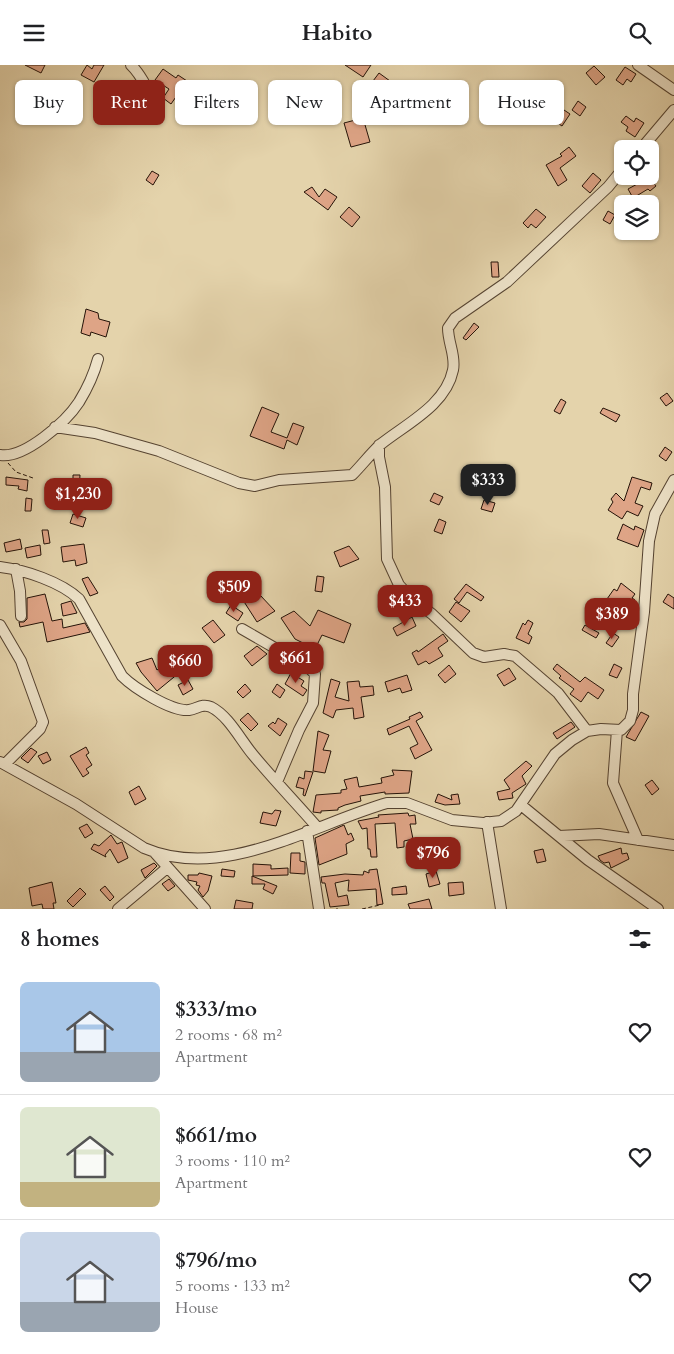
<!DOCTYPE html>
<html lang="en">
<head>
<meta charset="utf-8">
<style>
	body { margin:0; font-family:Cardo,serif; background:#f2f2f2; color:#202124; height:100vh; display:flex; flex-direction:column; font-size:19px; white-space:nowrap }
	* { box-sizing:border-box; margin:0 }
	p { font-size:16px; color:#757577 }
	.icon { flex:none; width:28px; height:28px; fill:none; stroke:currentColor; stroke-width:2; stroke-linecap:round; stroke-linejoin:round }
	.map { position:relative; height:844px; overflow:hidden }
	.sheet { display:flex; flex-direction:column; background:#fff; flex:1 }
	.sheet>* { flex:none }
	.top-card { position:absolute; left:15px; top:15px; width:645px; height:45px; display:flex; gap:10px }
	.controls { position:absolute; left:614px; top:75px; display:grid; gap:10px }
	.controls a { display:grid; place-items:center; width:45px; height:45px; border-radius:8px; background:#fff; box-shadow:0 1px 4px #0004; font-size:25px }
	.price { position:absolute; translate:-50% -42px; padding:0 11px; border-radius:10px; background:#8f2418; color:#fff; font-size:16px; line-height:32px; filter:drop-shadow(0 1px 2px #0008) }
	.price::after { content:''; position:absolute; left:50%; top:30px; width:15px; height:11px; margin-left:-8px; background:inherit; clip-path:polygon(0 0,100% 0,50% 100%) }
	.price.selected { background:#222; color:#fff }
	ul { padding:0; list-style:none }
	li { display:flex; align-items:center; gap:15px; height:125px; padding:0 20px }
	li+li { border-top:1px solid #e0e0e0 }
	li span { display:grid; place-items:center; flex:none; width:140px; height:100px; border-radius:8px; color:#555 }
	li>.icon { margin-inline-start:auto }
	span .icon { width:60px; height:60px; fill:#fffc; stroke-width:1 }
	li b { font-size:21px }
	h2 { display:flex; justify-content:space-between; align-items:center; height:60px; padding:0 20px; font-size:21px }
	.tag { padding:0 18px; border-radius:8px; background:#fff; box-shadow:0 1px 4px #0004; font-size:18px; line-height:45px }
	.tag.selected { background:#8f2418; color:#fff }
	header { display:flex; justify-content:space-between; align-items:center; height:65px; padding:0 20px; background:#fff; font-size:22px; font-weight:700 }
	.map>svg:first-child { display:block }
	.building { fill:#dea486; stroke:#251308 }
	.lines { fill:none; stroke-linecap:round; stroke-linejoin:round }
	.minor-casing { stroke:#554331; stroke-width:12 }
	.path { stroke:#251308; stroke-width:1; stroke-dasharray:4 2.5; stroke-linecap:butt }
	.minor { stroke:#ede2c8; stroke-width:10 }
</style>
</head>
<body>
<header><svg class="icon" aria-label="menu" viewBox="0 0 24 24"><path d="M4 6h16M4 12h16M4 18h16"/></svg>Habito<svg class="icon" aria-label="search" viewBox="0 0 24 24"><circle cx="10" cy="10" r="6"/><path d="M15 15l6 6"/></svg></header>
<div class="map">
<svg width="674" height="844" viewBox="0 0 674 844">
	<rect width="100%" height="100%" fill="#e4d3ab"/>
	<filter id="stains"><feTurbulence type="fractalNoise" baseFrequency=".004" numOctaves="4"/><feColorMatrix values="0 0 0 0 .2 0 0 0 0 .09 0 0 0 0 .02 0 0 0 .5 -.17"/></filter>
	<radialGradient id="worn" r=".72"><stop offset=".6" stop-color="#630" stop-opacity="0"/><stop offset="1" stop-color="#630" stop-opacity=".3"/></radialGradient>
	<path class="building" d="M25,0h20l-4,8z
		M87,0l5,4 2,-4h10l-10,17 -13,-7z
		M345,0h26l-8,12z
		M594,1l11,11 -9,8 -10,-12z
		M625,2l11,7 -5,8 -4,-3 -4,6 -7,-5z
		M163,4l13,9 2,-3 9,6 -16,23 -8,-6 6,-9 -14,-9z
		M379,8l11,8 -3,5 3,3 -4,5 -16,-9z
		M201,18l4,4 -7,9 5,4 -6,7 -9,-9z
		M119,20l8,5 -7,12 -9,-5z
		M231,33l7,5 -13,16 -7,-6z
		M578,36l8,6 -6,9 -8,-6z
		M561,43l9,6 -8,12 -9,-6z
		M626,51l8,6 2,-4 8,5 -9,14 -9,-6 2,-4 -7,-5z
		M363,53l7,24 -19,5 -7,-24z
		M569,82l7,9 -16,12 7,12 -9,6 -12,-21 16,-9 -2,-2z
		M152,106l7,4 -6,10 -7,-5z
		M593,108l8,7 -11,13 -8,-7z
		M637,111h20l-6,4 5,6 -6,5 -2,-2 -15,9 -5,-9 13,-7z
		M312,122l7,10 6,-8 12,8 -9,13 -24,-18z
		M349,142l11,10 -8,10 -12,-10z
		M536,144l10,8 -10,11 -5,-4 -3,4 -5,-5z
		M608,146l7,4 -5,9 -7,-4z
		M491,197h7l1,15h-7z
		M86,244l12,4 1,6 11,3 -4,15 -15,-5 -1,4 -9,-3z
		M474,258l5,4 -13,13 -3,-2z
		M667,328l6,8 -7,5 -6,-8z
		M561,334l5,3 -6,12 -6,-3z
		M262,342l17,7 -8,18 16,6 6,-15 11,4 -7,18 -10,-5 -3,9 -34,-13z
		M603,343l17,7 -4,7 -16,-9z
		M665,382l7,5 -6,9 -7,-5z
		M500,407l5,2 -6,14 -5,-2z
		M73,410h7l-1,18h-6z
		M6,412l22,3 -1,11 -9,-2 1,-3 -13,-1z
		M632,412l20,6 -2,7 -9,-3 -6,16 8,3 -5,10 -11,-5 -5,8 -14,-9 5,-8 -2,-3 5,-6 8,8z
		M434,428l9,4 -4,8 -9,-4z
		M26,433l6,1 -1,12h-6z
		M484,435l11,3 -3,9 -11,-3z
		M73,449l13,4 -3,9 -13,-4z
		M439,454l7,3 -4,12 -8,-3z
		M623,459l11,6 1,-4 9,4 -6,17 -21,-8z
		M42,465h6l2,13 -6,1z
		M20,474l2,10 -16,3 -2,-9z
		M84,479l3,19 -11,3 -1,-6 -12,2 -2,-15z
		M40,480l1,10 -14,3 -2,-10z
		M349,481l10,13 -19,8 -6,-15z
		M317,511l7,1 -2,15 -7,-1z
		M88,512l10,16 -8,3 -8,-17z
		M621,518l14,11 -3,4 3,2 -8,12 -20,-13 7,-10 3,2z
		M466,519l18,13 -3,4 -14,-9 -8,11 -5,-4z
		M257,522l3,8 15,16 -18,11 -16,-25z
		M45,529l7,27 10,-2 1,9 22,-5 5,9 -43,10 -4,-20 -23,5 -1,-5h5l3,-3v-21z
		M668,529l6,4v11l-11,-7z
		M71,536l6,12 -14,3 -2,-12z
		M456,537l14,9 -9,11 -12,-10z
		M231,540l12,8 -5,8 -12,-8z
		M318,545l33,14 -7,19 -22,-8 -7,14 -20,-10 -14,-21 13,-7 16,15z
		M412,552l4,9 -19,10 -4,-8z
		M213,555l12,15 -11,8 -12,-15z
		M528,555l5,3 -5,11 4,3 -3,7 -13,-6 7,-15 2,2z
		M585,560l14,8 -3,5 -14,-8z
		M613,568l6,4 -7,10 -6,-4z
		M443,569l5,7 -10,7 5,8 -14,8 -3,-3 -8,4 -6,-12 5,-3 1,2z
		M257,581l10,8 -15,12 -8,-10z
		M175,592l10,11 -28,23 -16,-19 -5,-9 16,-5 5,12z
		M557,599l23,18 5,-5 19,13 -6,9 -10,-7 -7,10 -11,-8 4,-5 -15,-11 2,-2 -8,-7z
		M614,599l8,4 -5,10 -8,-3z
		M449,600l7,9 -11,9 -7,-8z
		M509,603l7,11 -12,7 -7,-11z
		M291,608l13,8 -3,5 6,4 -4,6 -18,-12z
		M407,610l5,15 -10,3 -2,-5 -12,4 -3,-10z
		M331,614l9,3 -5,15 14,4 -2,-19 12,-1 1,6 13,-1 1,9 -13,2 3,20 -10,2 -1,-11 -17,2 -3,8 -10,-5z
		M188,615l5,9 -10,6 -5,-10z
		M245,619l6,7 -8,7 -6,-6z
		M277,619l8,6 -5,8 -8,-6z
		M420,647l3,5 -7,4 16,29 -17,9 -5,-11 8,-4 -9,-18 -20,9 -2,-6 23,-10 -1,-2z
		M641,647l8,4 -14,25 -9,-4z
		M248,648l10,11 -7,7 -11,-11z
		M278,653l9,6 -7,12 -12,-10 5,-4 2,2z
		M571,657l4,5 -18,12 -4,-6z
		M318,666l11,4 -6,15 8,1 -6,22 -12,-2z
		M86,682l3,6 -3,2 6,10 -6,4 3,4 -6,4 -13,-21z
		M31,683l6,4 -9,11 -7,-5z
		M47,687l4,8 -8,4 -5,-8z
		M526,696l6,5 -10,10 4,8 -14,9 1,5 -14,2 -2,-8 13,-3 -6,-9z
		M392,705l20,1 -3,22 -24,1v-2l-25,4 1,5 -16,4 -7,3v2l-17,1v2l-8,-1 3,-17 25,-2v-3l6,-1 -3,-9 13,-3 2,10 23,-4 -1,-5 13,-3z
		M305,706l8,1 -8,24 -2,-1 1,-6 -8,-2 3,-10 5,2z
		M652,715l7,9 -7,6 -7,-10z
		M139,721l7,13 -11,6 -6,-13z
		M438,729l14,6 -1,-5 7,-1 2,10 -15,1 -10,-3z
		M275,745l6,1 -5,15 -16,-3 3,-11 9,2z
		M408,748l1,3 6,-1 1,9h-6l3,15 -9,2v6l-7,1 -2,-25 -20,1 2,33h-6l-1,-8h-2l-1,-21 -5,1 -4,-8 21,-4 -1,-2z
		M87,759l6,9 -8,5 -6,-10z
		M344,760l4,10 3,-2 3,7 -8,4 1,10 -28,11 -4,-27z
		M111,770l6,9 5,-2 6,16 -10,5 -8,-14 -5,6 1,2 -15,-8 3,-5 5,2z
		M621,783l1,6 5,-1 2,6 -18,9 -2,-6 -5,1 -4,-3 -2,-4z
		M543,784l3,12 -9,2 -3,-12z
		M291,788h9v8l5,1v12l-15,-1z
		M154,798l3,3 -12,12 -4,-8z
		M253,799l18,1v4l17,-1v7l-35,1z
		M222,804l13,2 -1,6 -13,-1z
		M377,804l6,35 -6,1 -1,-16 -28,2 1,-11 -14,3 3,14 9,-2 2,10 -19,2 -5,-24h-3l-1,-6 24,-3 18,1 1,-4 5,2v-3z
		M436,806l4,13 -11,3 -3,-13z
		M199,808l13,3 -4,15 -5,6 -5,-7 2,-4 -4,-1 1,-3 -9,-2v-5h10z
		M252,811l25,10 -4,8 -10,-5 2,-5h-13z
		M169,814l6,7 -7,5 -6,-7z
		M52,817l4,21h-3l1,6h-11l-1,-5 -10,2 -3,-18z
		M463,817l1,12 -15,2 -1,-13z
		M105,821l9,11 -4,4 -10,-11z
		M406,821l1,8 -15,1v-7z
		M80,823l6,6 -13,13 -6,-6z
		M429,834l3,10h-22l-2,-5z
		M236,835l17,3 -1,6h-18z"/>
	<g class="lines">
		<defs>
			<path id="minor" d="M131,0c13,12 16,28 28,40
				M638,0l36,25
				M641,84l33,-39
				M55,362l40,6 64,18 80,32 16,3 24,-6 73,-5c10,-10 19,-22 29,-31 25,-20 65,-39 72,-74 3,-14 -5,-27 -5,-42l7,-10 52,-36 101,-95 14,-17
				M379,380v12l6,30 2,72 12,26 13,14 20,15 41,39 11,4 20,-3 11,2 43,37 29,38
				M0,390c24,4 66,-33 79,-53 8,-13 15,-28 19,-43
				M0,502c25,3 61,15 79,32l43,77c12,12 50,36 67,34 8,-1 13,-7 22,-3 18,9 30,34 43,49 20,24 42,47 63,71
				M16,504l4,22 1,25
				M0,560l21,36 22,61 -3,7 -35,35
				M242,564l66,38 7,7 -2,29 -14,27 -22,52
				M617,665l-4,53 25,57
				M0,697l76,42 68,44c79,34 167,-23 243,-45h20l45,17 31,3 18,-2 15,-10 39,-57 17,-14 15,-9 14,-2 20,1 9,-9 3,-11v-16l11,-82 5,-71 6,-27 19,-34
				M521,740l67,55 70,49
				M487,757l14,87
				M307,766l12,78
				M559,771l40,-2 75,11
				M155,788l50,56
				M118,844l49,-41"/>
		</defs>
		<use href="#minor" class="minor-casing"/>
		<path class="path" d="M8,398l8,9 17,6
			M336,844h2
			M362,844l18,-4"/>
		<use href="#minor" class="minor"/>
	</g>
	<rect width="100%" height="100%" filter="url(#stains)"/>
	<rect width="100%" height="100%" fill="url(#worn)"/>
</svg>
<div class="controls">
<a><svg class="icon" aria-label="locate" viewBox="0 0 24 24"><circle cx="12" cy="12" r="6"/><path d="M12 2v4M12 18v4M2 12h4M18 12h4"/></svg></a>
<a><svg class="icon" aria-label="layers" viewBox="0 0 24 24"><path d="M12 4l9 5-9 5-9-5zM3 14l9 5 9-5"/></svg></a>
</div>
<b class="price selected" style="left:488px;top:441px">$333</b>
<b class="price" style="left:78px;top:455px">$1,230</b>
<b class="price" style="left:234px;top:548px">$509</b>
<b class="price" style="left:405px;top:562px">$433</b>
<b class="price" style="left:612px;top:575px">$389</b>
<b class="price" style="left:296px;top:619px">$661</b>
<b class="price" style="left:185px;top:622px">$660</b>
<b class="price" style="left:433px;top:814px">$796</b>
<div class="top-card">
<a class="tag">Buy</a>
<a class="tag selected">Rent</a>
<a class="tag">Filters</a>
<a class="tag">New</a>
<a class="tag">Apartment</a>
<a class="tag">House</a>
</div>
</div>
<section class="sheet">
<h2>8 homes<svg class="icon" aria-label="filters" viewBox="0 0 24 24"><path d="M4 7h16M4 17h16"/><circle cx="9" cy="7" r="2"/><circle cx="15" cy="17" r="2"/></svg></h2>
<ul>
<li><span style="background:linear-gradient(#a9c7e8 70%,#9aa5b1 0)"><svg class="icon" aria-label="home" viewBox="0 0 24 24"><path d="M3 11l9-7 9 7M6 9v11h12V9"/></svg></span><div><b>$333/mo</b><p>2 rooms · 68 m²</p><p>Apartment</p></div><svg class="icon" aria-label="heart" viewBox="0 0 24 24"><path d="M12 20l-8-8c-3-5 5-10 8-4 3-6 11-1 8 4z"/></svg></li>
<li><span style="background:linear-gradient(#dfe7d0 75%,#c2b280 0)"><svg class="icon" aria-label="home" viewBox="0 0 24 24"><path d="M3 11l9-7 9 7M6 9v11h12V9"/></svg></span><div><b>$661/mo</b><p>3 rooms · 110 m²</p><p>Apartment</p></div><svg class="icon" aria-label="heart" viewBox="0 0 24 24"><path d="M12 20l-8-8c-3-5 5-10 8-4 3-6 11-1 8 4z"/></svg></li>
<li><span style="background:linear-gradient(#c9d6e8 70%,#9aa5b1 0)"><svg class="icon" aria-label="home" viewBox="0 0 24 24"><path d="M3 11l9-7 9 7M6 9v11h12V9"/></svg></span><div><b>$796/mo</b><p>5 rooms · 133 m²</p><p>House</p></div><svg class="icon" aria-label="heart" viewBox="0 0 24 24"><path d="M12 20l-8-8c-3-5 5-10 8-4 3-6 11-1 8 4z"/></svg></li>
</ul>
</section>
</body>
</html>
